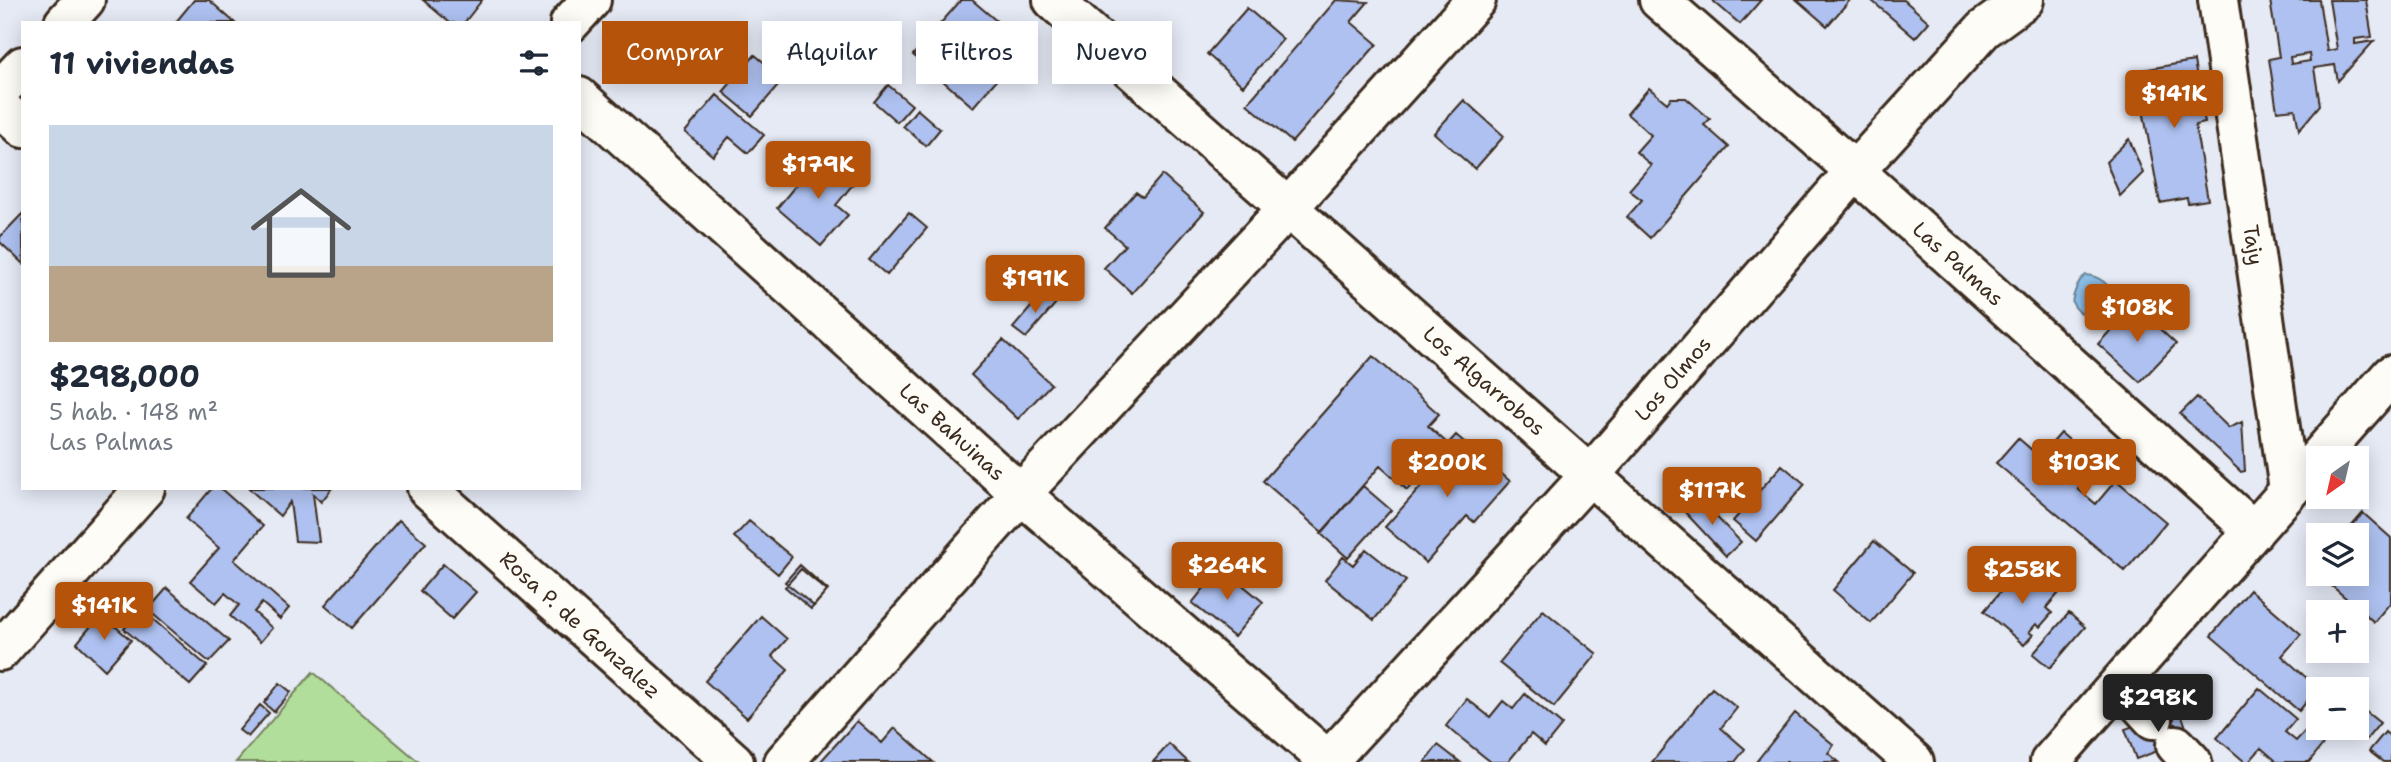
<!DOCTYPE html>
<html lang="es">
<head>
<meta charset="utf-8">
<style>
	body { margin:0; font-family:"Shantell Sans",sans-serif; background:#f6f6f7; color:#1f2937; height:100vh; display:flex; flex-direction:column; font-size:26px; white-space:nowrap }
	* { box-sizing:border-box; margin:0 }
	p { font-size:23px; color:#747a83 }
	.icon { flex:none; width:38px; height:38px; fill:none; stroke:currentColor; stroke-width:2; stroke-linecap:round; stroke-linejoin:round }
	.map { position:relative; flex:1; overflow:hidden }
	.details { position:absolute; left:21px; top:21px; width:560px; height:469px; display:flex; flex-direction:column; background:#fff; border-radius:0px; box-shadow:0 4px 18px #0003 }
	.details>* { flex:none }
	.banner { position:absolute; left:602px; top:21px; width:665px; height:63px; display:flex; gap:14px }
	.needle { width:46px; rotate:214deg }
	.tools { position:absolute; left:2306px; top:446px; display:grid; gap:14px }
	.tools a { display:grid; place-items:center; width:63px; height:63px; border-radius:0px; background:#fff; box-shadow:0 4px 18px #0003; font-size:35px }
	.price { position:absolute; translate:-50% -60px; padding:0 16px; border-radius:7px; background:#b45309; color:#fff; font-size:23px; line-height:46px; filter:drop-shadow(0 2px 4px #0008) }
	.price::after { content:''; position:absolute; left:50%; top:42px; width:21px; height:16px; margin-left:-10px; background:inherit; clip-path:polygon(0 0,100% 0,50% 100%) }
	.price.current { background:#222; color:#fff }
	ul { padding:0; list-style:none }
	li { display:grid; align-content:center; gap:14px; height:371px; padding:0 28px }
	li+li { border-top:2px solid #e0e1e3 }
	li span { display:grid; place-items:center; height:217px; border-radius:0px; color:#555 }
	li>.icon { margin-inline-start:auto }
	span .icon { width:126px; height:126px; fill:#fffc; stroke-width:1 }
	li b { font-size:30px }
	h2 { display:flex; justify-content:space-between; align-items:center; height:84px; padding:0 28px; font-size:30px }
	.pill { padding:0 24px; border-radius:0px; background:#fff; box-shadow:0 4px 18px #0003; font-size:24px; line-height:63px }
	.pill.current { background:#b45309; color:#fff }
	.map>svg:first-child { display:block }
	.green { fill:#b2de9c; stroke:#76845d; stroke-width:2 }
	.water { fill:#8bbee7; stroke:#6b8397; stroke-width:2 }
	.building { fill:#aec1f0; stroke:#3b2a1e; stroke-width:2; fill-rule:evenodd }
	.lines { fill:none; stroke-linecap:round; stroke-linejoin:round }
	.minor-casing { stroke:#3b2a1e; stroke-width:44 }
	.minor { stroke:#fdfcf7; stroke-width:38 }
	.labels { text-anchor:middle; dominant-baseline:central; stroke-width:5; stroke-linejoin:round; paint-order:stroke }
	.street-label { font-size:21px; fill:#3b2a1e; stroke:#fdfcf7 }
</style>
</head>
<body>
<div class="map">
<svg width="2391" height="762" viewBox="0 0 2391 762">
	<rect width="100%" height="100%" fill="#e5eaf5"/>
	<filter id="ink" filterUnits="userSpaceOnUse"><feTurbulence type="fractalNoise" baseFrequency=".0143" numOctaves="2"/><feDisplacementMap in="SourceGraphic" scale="14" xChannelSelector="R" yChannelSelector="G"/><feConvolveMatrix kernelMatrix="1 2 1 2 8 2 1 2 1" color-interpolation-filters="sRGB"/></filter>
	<g filter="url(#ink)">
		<path class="green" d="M313,672l106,90h-183z"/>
		<path class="water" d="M2086,275c14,1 24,11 30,23l-3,5 -5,3 -11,-7 -4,3h-4l-3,9 -5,2c-11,-9 -10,-12 -5,-24 3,-7 3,-9 10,-14z"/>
		<path class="building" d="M194,0h15l26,23h-60z
			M423,0h59l-18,23h-14z
			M961,0h11l54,46 -53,61 -60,-52z
			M1336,0l32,2 -17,20 26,22 -85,98 -45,-38z
			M1712,0h49l-21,24z
			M1797,0h53l-23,26z
			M1871,0h33l25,22 -14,16z
			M2270,0h49l8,51 10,-2 -8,-49h37l6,37 -17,2v5l19,-3 -36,40 -3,-16 -21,3 6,37 -21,25 -4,-21 -18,2 -8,-52 10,-2zM2309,54l1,7 -19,3 -1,-7z
			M1247,8l36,31 -40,47 -36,-32z
			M755,55l29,24 -32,37 -29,-24z
			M2194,61l11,62 -10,2 13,75 -20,3 -1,-5 -27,5 -24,-132z
			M888,85l24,20 -15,17 -23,-20z
			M1649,88l18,15 4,-5h15l24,21 -6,6 25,22 -79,91 -23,-21 15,-17 -13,-10 22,-25 -15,-13 15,-17 -24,-21z
			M717,95l47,40 -16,18 -19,-16 -16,19 -28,-24z
			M1464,100l40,36 -29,33 -41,-36z
			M917,109l23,20 -14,17 -23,-20z
			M2129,139l14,34 -23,23 -14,-34z
			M821,155l33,28 -18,22 12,10 -27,31 -44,-38z
			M1162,175l42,37 -72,81 -28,-25 21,-23 -20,-17 31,-36 7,5z
			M23,213v51l-23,-22v-5z
			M909,213l18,15 -40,47 -18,-15z
			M1044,292l12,11 -30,35 -13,-10z
			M2134,305l42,39 -36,38 -42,-38z
			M1003,340l48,44 -33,35 -47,-44z
			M1373,356l66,58 -11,12 20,18 -41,46 -27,-24 -58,66 -59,-51z
			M2197,397l32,31 13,-6 3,49 -4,1 -61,-58z
			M2061,433l37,32 -20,24 18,15 20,-24 50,42 -41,49 -129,-108 22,-25 22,19z
			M1456,435l54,46 -36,41 -7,-6 -41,47 -41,-36 42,-47 -6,-6z
			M1782,465l23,19 -49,57 -23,-20z
			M1363,486l28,24 -43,48 -27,-24z
			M212,488h8l43,38 -29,34 55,48 -9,11 -18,-16 -8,9 18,16 -12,14 -30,-26 9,-11 -14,-12 -9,10 -26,-22 29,-33 -33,-29z
			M248,488h84l-11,14 -8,-8 6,48 -24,-1 -5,-39 -10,14z
			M1697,497l44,45 -15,14 -43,-46z
			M2363,513l28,25v64l-17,20 -61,-52 6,-6v10h38v-38h-14z
			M399,520l27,23 -74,85 -27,-23z
			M749,521l43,36 -14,17 -44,-37z
			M1874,541l39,32 -42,50 -38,-33z
			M1366,549l40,32 -32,39 -49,-40 18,-23 10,8z
			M443,564l33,28 -24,27 -32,-28z
			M800,565l28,25 -14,16 -29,-24z
			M1221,567l42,35 -29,35 -42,-34z
			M801,569l26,22 -16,18 -26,-22z
			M2018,571l14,12 7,-7 20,17 -13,15 6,5 -12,14 -4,-3 -7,8 4,3 -9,10 -40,-34z
			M167,588l62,53 -20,21 -61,-52z
			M2250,590l51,44 -19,22 36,32 -19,23 -88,-75z
			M141,609l66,57 -17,19 -66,-56z
			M1543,610l54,44 -43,53 -55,-44z
			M2069,613l16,14 -35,41 -17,-14z
			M101,614l30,26 -26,30 -28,-27z
			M761,616l26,23 -15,17 16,14 -41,48 -42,-37z
			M280,683l11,9 -17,20 -10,-9z
			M1712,688l25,20 -16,20 24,21 -10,13h-83z
			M2259,688l37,31 -11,13 11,9 11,-12 17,14 -15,19h-36l2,-2 -14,-12 -12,14h-4l-28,-24z
			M1525,694l37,31 -17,21 -14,-12 -23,28h-17l-45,-36 21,-27 23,18 13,-16 10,8z
			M260,705l9,8 -21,24 -9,-7z
			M2180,710l10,29 -54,20 -11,-30z
			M2365,711l15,12 -14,17 -13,-12h4v-7z
			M1795,713l39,32 -6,8 11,9h-83z
			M857,721l25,22 13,-15 38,34h-113z
			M2385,732l6,5v25h-8l-14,-11z
			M1169,744l19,18h-35z
			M1438,745l22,17h-35z"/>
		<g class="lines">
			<defs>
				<path id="minor" d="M1053,0l861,762
					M1659,0l196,171 399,360
					M2218,0l71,490
					M64,23l21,-23
					M570,23l21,-23
					M0,90l23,-24
					M579,97l442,397 309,268
					M0,107l23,21
					M427,488l307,274
					M0,651l145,-163
					M2121,684l32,35
					M2176,745l16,17
					M784,762l237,-268 267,-286 188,-208
					M1327,762l263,-287 265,-304 129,-142 40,-29
					M2050,762l341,-387"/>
			</defs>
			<use href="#minor" class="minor-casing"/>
			<use href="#minor" class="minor"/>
		</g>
	</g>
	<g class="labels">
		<g class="street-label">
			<text transform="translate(2253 245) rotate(82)">Tajy</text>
			<text transform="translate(1958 264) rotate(42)">Las Palmas</text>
			<text transform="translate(1673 379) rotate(-49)">Los Olmos</text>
			<text transform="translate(1484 381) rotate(41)">Los Algarrobos</text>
			<text transform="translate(952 432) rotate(42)">Las Bahuinas</text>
			<text transform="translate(580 625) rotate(42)">Rosa P. de Gonzalez</text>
		</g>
	</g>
</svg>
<div class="tools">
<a><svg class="needle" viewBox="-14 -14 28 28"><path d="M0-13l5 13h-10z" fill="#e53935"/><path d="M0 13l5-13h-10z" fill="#747a83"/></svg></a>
<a><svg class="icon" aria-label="layers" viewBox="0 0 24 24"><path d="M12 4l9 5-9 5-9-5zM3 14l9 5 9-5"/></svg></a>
<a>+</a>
<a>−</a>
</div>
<b class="price" style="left:2174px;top:130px">$141K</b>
<b class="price" style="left:818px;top:201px">$179K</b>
<b class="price" style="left:1035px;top:315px">$191K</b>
<b class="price" style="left:2137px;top:344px">$108K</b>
<b class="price" style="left:1447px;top:499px">$200K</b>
<b class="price" style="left:2084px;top:499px">$103K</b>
<b class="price" style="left:1712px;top:527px">$117K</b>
<b class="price" style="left:1227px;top:602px">$264K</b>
<b class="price" style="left:2022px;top:606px">$258K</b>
<b class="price" style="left:104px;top:642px">$141K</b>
<b class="price current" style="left:2158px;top:734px">$298K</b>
<div class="banner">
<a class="pill current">Comprar</a>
<a class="pill">Alquilar</a>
<a class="pill">Filtros</a>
<a class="pill">Nuevo</a>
</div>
<section class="details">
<h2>11 viviendas<svg class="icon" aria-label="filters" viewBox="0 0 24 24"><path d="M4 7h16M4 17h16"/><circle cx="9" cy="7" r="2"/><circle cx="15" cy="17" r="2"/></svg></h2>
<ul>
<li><span style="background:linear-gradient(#c9d6e8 65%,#b9a48a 0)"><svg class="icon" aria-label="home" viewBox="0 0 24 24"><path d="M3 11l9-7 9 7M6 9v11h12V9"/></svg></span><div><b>$298,000</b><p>5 hab. · 148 m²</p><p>Las Palmas</p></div></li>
</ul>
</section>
</div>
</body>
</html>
